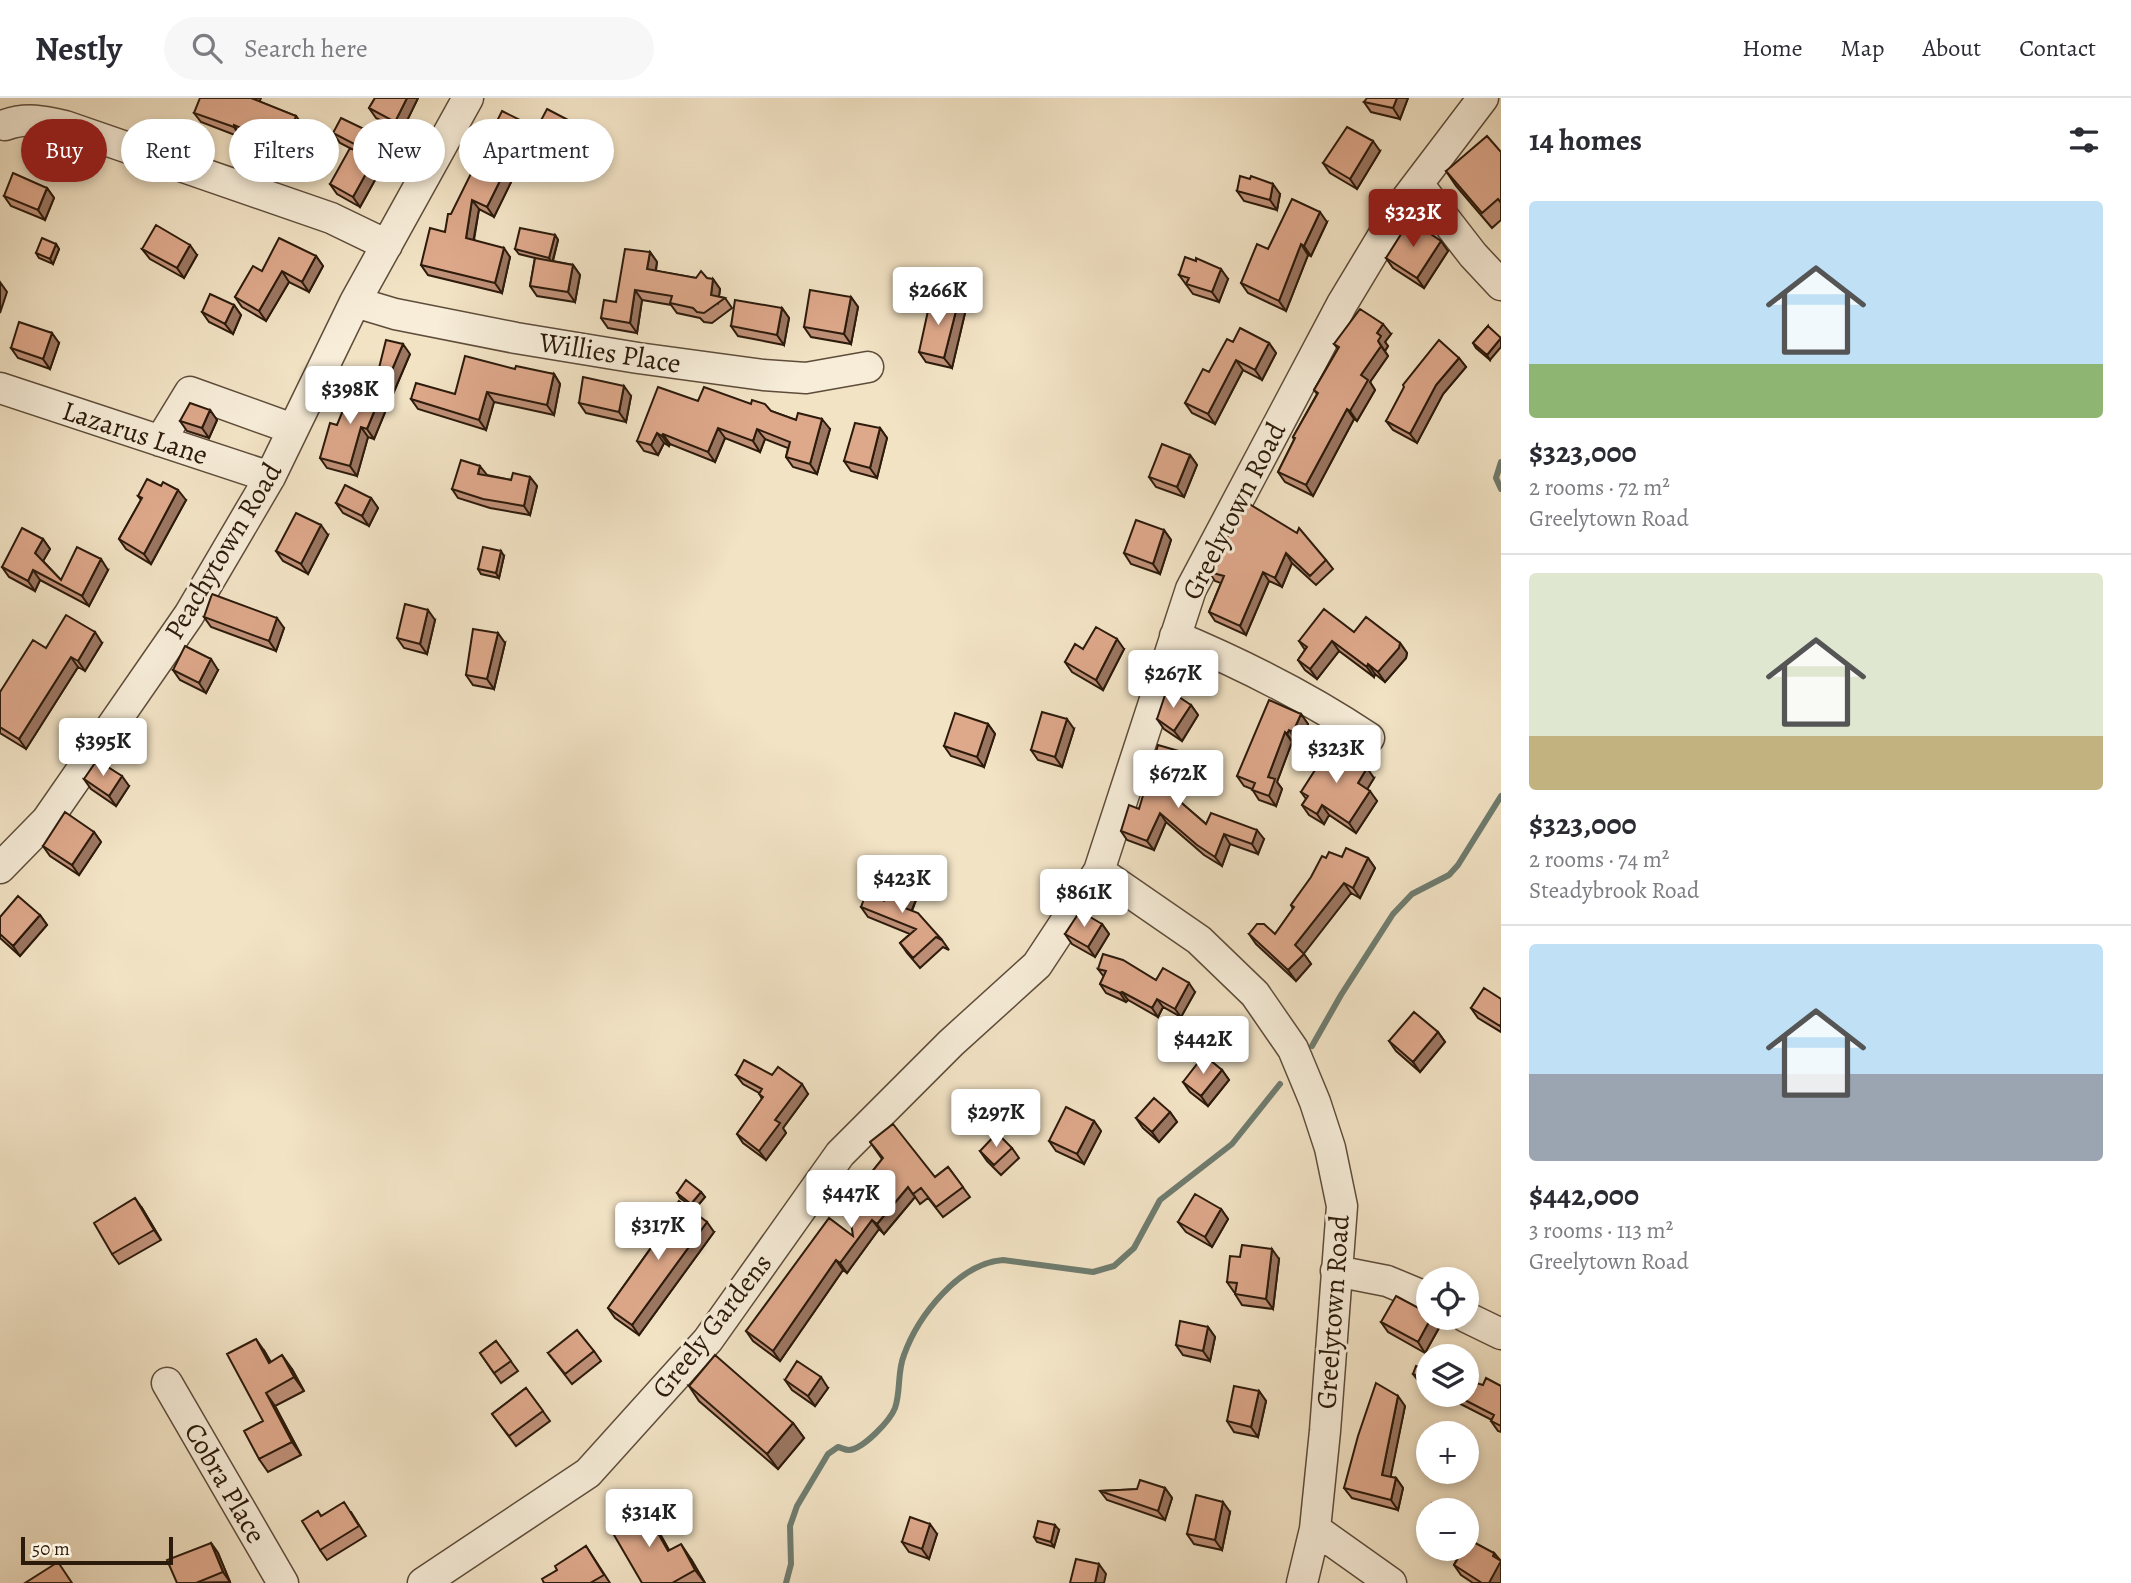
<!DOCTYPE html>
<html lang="en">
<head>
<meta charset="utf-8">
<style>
	body { margin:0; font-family:Alegreya,serif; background:#f7f7f7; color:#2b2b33; height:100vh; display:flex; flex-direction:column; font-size:26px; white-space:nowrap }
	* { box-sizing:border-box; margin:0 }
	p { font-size:23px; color:#7c7c81 }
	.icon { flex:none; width:38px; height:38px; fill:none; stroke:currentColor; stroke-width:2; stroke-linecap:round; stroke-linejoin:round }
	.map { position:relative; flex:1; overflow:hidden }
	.sheet { display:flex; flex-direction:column; background:#fff; width:630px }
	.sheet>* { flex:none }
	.banner { position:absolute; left:21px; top:21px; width:665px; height:63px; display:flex; gap:14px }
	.controls { position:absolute; left:1416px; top:1169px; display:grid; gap:14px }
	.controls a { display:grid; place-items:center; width:63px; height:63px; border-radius:50%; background:#fff; box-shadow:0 4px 10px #0003; font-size:35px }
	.scale { position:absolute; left:21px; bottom:18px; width:152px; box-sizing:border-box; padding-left:7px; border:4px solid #2c1a0b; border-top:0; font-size:19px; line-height:24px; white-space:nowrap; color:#2c1a0b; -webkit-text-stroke:5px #f7edd9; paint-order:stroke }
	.price { position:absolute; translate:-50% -60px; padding:0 16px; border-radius:7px; background:#fff; color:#222; font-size:23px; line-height:46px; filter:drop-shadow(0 2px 4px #0008) }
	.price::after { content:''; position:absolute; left:50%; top:42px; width:21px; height:16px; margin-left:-10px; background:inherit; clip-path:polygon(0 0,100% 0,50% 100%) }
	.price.current { background:#8f2418; color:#fff }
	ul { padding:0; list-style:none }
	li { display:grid; align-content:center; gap:14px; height:371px; padding:0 28px }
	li+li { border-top:2px solid #e1e1e2 }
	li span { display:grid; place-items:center; height:217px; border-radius:7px; color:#555 }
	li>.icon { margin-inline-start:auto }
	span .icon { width:126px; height:126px; fill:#fffc; stroke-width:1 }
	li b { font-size:30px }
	h2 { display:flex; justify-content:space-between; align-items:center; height:84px; padding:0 28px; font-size:30px }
	.tag { padding:0 24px; border-radius:32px; background:#fff; box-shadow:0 4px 10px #0003; font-size:24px; line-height:63px }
	.tag.current { background:#8f2418; color:#fff }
	header { display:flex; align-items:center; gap:42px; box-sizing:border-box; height:98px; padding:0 35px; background:#fff; border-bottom:2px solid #e1e1e2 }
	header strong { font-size:33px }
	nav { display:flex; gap:38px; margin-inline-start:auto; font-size:24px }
	.search { width:490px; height:63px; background:#f7f7f7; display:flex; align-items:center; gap:18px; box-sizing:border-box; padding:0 24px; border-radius:38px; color:#7c7c81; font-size:26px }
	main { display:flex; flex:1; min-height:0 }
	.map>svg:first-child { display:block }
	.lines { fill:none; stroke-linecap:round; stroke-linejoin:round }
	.stream { stroke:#6f7c6f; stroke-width:6 }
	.minor-casing { stroke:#5e4c3a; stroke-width:33 }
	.minor { stroke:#f7edd9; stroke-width:30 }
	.wall { fill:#bf9078; stroke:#2c1a0b; stroke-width:2 }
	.shaded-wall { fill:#9b7661; stroke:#2c1a0b; stroke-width:2 }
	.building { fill:#dea88b; stroke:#2c1a0b; stroke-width:2 }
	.labels { text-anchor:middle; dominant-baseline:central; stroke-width:6; stroke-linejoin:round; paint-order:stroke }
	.street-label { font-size:28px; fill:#2c1a0b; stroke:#f7edd9 }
</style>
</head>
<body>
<header>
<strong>Nestly</strong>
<div class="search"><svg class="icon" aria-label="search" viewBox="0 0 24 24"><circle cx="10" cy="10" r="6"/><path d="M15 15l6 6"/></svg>Search here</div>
<nav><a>Home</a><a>Map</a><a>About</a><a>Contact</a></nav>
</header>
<main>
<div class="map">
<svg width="1501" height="1485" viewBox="0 0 1501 1485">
	<rect width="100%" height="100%" fill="#f2e3c5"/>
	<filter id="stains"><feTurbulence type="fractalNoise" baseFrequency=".00286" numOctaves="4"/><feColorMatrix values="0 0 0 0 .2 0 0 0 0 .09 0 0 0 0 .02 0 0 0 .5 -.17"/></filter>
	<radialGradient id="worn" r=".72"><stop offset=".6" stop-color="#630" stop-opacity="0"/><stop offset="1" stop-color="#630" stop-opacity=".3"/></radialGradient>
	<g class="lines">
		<path class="stream" d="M1501,364l-5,16 5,11
			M1312,948l29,-51 52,-81 19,-20 37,-19 9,-10 43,-69
			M786,1485l5,-19 -1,-38 7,-20 31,-52 10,-7c4,1 7,3 11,3 14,-1 41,-29 46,-42 6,-17 2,-36 9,-53 14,-39 55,-92 99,-95l90,12 21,-6 20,-18 26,-48 72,-56 48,-60"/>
		<defs>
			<path id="minor" d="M5,27c21,-8 39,-4 60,1l266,92 56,27
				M1418,86l55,71 28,30
				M355,204l40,12 121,24 122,20 125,17 43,3 62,-11
				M0,290l270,89
				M160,343l30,-49 103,37
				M1175,538c67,28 133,61 194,102
				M0,770l47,-48 142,-205 81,-138 85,-175 113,-204
				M1336,1173l51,10 41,17
				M1466,1219l35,17
				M167,1285l116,200
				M1315,1431l76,54
				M423,1485l165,-110 120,-133 132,-186 111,-111 86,-78 62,-94
				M1302,1485l13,-54 10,-98 17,-225 -12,-58 -15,-46 -22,-53 -38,-55 -56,-54 -100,-69 92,-282 151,-285 59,-98 82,-108"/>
		</defs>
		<use href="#minor" class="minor-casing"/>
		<use href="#minor" class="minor"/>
	</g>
	<path class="wall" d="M375,0h43l-16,33 -26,-13 -7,-10z
		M1408,0l-8,21 -29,-7 -7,-10z
		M260,4l36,14 7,10 -12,29 -50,-20 -1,2 -39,-15 -7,-9z
		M537,30l42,4 -9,19 -26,-13z
		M364,31l7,10 -8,16 -23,-12 -7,-10z
		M535,35l-41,84 -15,-8 -5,31 36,17 -8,36 -74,-18 -7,-10 24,-33 6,-18z
		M1380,53l-23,38 -27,-16 -7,-10z
		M1501,54v68l-9,8 -36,-42 -10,-15z
		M380,73l-20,36 -23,-13 -7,-10z
		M47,90l7,10 -9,22 -34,-14 -7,-10z
		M1237,93l43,3 -3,16 -33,-9z
		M1327,124l-16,34 -3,-1 -22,56 -38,-18 -7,-10 27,-34z
		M555,137l3,5 -5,21 20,4 7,10 -5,27 -38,-6 -7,-10 5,-28 -16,-4 -4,-5z
		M56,146l3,5 -6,15 -14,-6 -3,-5z
		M142,151l55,6 -13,23 -34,-19z
		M1448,153l-24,37 -31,-20 -7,-10z
		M650,154l7,10 -1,9 40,7 17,1 7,10 -1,8 6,1 7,10 -20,15 -8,-1 -4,-4 -23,-5 -6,-8 -29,-5 -5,33 -29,-5 -7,-10 15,-16z
		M316,158l7,10 -14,26 -20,-10 -23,39 -24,-14 -7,-10 27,-26z
		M1179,177l49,4 -9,23 -26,-8z
		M851,199l7,10 -7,37 -40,-7 -7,-10z
		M958,205l7,10 -13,55 -26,-6 -7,-10z
		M234,207l7,10 -8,19 -24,-12 -7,-10z
		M782,210l7,10 -5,27 -46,-9 -7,-10z
		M1488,228l2,34 -14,-12 -3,-5z
		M1391,236l-6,8 3,4 -3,5 3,5 -18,26 5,8 -18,31 -3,-2 -41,77 -28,-14 -7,-10 16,-32 -1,-3 24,-43 -3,-4 24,-41 -4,-5z
		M1233,244l36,1 7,10 -14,27 -19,-10 -28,54 -23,-11 -7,-10z
		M59,245l-9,26 -32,-11 -7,-10z
		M410,256l-20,47 -6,-2 4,6 -14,34 -6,-2 -11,39 -30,-8 -7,-10 17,-33 41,-32 -4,-5z
		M1459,260l7,9 -23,27 -26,49 -24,-13 -7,-9z
		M515,271l39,5 6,10 -6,31 -60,-13 -8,28 -68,-21 -7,-10 44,-5z
		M631,298l-5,26 -40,-9 -7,-10z
		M698,303l73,10 25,9 34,9 -13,45 -24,-7 -7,-10 2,-9 -23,-9 -5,13 -35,-14 -10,24 -45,-18 -1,2 -5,-3 -6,12 -14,-4 -7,-10z
		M210,312l7,10 -8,18 -22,-7 -7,-10z
		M880,330l7,10 -10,40 -26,-7 -7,-10z
		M1190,357l7,10 -13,32 -28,-10 -7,-10z
		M487,377l24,5 19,-3 7,9 -7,29 -40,-7 -32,-10 -6,-9z
		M138,398l48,4 -35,64 -25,-15 -7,-10 22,-39z
		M371,400l7,10 -9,18 -26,-13 -7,-10z
		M1246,404l80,58 7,9 -17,16 -24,-22 -10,24 -13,-6 -23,54 -31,-14 -6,-9 12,-29 -6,-2 -6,-9z
		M1164,432l7,10 -11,34 -29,-10 -7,-11z
		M328,437l-20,39 -25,-13 -7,-10z
		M43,441l7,10 -7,12 18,19 47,-10 -19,36 -49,-26 -5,11 -26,-14 -7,-10z
		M504,458l-5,22 -18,-4 -3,-5z
		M204,519l80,11 -8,23 -65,-24z
		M435,522l-8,34 -23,-6 -7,-10z
		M1354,534l46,11 7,10 -1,5 -21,24 -10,-8 -1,3 -35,-26 -22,28 -12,-9 -7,-10 7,-10 -6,-9z
		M102,545l-17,28 -7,-4 -52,82 -26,-16v-41l46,-44z
		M505,545l-11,46 -21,-4 -7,-10z
		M1083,551h41l-21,41 -31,-18 -7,-10z
		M173,572h45l-12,23 -26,-13z
		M1191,607l7,10 -16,26 -18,-12 -7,-10z
		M1301,616l7,10 -8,18 -4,-2 -2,4 -2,-2 -15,40 5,7 -6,17 -17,-6 -7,-11 -8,-3 -7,-10z
		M988,626l7,10 -11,33 -33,-11 -7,-10z
		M1074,631l-12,38 -24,-7 -7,-10z
		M1182,654l7,10 -12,37 29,25 58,15 -6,15 -28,-10 -8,22 -18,-11 -38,-33 -12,28 -27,-10 -6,-9 18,-22z
		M1374,680l-7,11 10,12 -21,32 -27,-18 -5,9 -15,-9 -7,-10 4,-6 -5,-7z
		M84,681l45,7 -13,20 -25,-17z
		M94,734l7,10 -22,33 -29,-19 -7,-10z
		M1326,760h42l7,10 -15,30 -9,-5 -48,60 8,11 -15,17 -40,-37 -7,-10h26l18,-25 -2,-4z
		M918,797l-6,16 30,29 7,10 -6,-3 -23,21 -13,-15 -7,-10 10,-9 -42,-17 -7,-10 21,-7z
		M40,817l7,10 -27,31 -20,-18v-21z
		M1102,826l7,10 -14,23 -23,-13 -7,-10z
		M1098,871l58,11 39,12 -14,25 -18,-10 -5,10 -30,-17 -2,2 -20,-9 -6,-9 4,-7z
		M1501,901v33l-23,-14 -7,-10z
		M1438,934l7,10 -25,30 -24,-21 -7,-10z
		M1222,972l7,10 -21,26 -18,-14 -7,-10z
		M736,977h36l36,19 -25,34 3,5 -20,27 -23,-17 -6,-9 25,-35 -3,-6 -16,-9z
		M1170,1014l7,10 -18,20 -16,-14 -7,-10z
		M1094,1023l7,10 -17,33 -28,-13 -7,-10z
		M870,1044l65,35 13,-10 22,30 -27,20 -15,-19 -8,6 -5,-7 -31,37 -5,-5 -32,44 -4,-3 -63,91 -27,-20 -7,-10 107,-95 6,-48 23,-29z
		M1012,1050l7,10 -18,17 -14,-14 -7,-10z
		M701,1094l4,5 -10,12 -15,-11 -3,-5z
		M142,1110l19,32 -42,24 -7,-10z
		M1221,1111l7,10 -16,28 -26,-15 -8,-10z
		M657,1133l57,1 -75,103 -24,-17 -7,-10 52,-73z
		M1279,1161l-6,50 -31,-4 -7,-11v-2h-1l-7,-10z
		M1428,1220h6l6,8 -15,27 -37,-21 -7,-10z
		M1208,1229l7,10 -5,24 -27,-6 -7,-10z
		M496,1243l22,30 -17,12 -21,-30z
		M594,1253l7,10 -29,23 -24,-31z
		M265,1254l6,10 21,7 12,22 -29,15 26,49 -33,17 -9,-13 4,-38z
		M1428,1272v17l-8,-4 -7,-9z
		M785,1282l43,8 -13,18 -23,-16z
		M1483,1287l18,1v46l-3,-1 -7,-10 1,-1 -49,-25h23z
		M689,1288l104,37 11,15 -26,31 -79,-68z
		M526,1290l24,33 -34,25 -24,-32z
		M1259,1293l7,10 -8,36 -24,-5 -7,-11z
		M1405,1308l-15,71 6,1 7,10 -5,22 -46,-12 -8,-10z
		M1165,1390l7,10 -7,22 -58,-20 -7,-9z
		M1428,1412v26l-3,-2 -7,-10z
		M351,1414l15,24 -39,24 -7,-10 1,-34z
		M1230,1414l-8,38 -28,-6 -7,-10z
		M651,1420l18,32 22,9 14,24h-63z
		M1059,1432l-5,17 -17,-5 -3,-5z
		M937,1436l-8,25 -20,-7 -7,-10z
		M211,1445l7,10 12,29 -53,1z
		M586,1448l24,37h-66l13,-13z
		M1447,1451h19l28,4 5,7 2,23h-28l-12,-8 -7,-10 5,-9z"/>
	<path class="shaded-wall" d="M250,0h11l-4,10z
		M407,0h11l-16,33 -7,-9z
		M1397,0h11l-8,21 -7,-11z
		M296,18l7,10 -12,29 -7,-9z
		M572,24l7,10 -9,19 -7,-10z
		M528,26l7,9 -41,84 -7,-10z
		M234,27l7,10 -1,2 -6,-10z
		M364,31l7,10 -8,16 -7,-10z
		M1373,43l7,10 -23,38 -7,-10z
		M373,63l7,10 -20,36 -7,-10z
		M1273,86l7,10 -3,16 -7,-10z
		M47,90l7,10 -9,22 -7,-10z
		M472,102l7,9 -7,39 -6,-10z
		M1320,114l7,10 -16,34 -7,-10z
		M555,137l3,5 -6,23 -3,-5z
		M1441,143l7,10 -24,37 -7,-10z
		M56,146l3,5 -6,15 -3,-5z
		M1301,146l7,11 -22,56 -7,-10z
		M190,147l7,10 -13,23 -7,-10z
		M504,150l6,9 -8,36 -7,-10z
		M650,154l7,10 -3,17 -7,-10z
		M316,158l7,10 -14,26 -7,-10z
		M573,167l7,10 -5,27 -7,-10z
		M1221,171l7,10 -9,23 -7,-10z
		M282,173l7,11 -23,39 -7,-10z
		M713,181l7,10 -2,14 -7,-8z
		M0,184l7,10 -7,21z
		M635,192l7,10 -5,33 -7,-10z
		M851,199l7,10 -7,37 -7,-10z
		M958,205l7,10 -13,55 -8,-10z
		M234,207l7,10 -8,19 -8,-10z
		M782,210l7,10 -5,27 -7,-10z
		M1383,226l8,10 -6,8 3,4 -3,5 -7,-10 -1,-8z
		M52,235l7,10 -9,26 -7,-10z
		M1501,240v9l-11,13 -3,-5z
		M1269,245l7,10 -14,27 -7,-10z
		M403,246l7,10 -20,47 -7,-10z
		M1381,248l7,10 -18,26 5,8 -18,31 -7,-10 11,-36z
		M1459,260l7,9 -23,27 -26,49 -7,-9 26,-49z
		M1236,262l7,10 -28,54 -7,-10z
		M554,276l6,10 -6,31 -7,-10z
		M624,288l7,10 -5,26 -7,-10z
		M487,294l7,10 -8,28 -7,-10z
		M381,297l7,10 -14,34 -7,-10z
		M1347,311l7,10 -41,77 -7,-11z
		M210,312l7,10 -8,18 -7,-10z
		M822,321l8,10 -13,45 -7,-10z
		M361,329l7,10 -11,39 -7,-10z
		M718,330l7,10 -10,24 -7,-10z
		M880,330l7,10 -10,40 -7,-10z
		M757,331l8,10 -5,13 -7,-11z
		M657,335l7,10 -6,12 -7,-10z
		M663,336l7,10 -1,2 -7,-10z
		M1190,357l7,10 -13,32 -7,-10z
		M480,368l7,9 -3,8 -6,-9z
		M530,379l7,9 -7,29 -6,-9z
		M178,392l8,10 -35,64 -7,-10z
		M371,400l7,10 -9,18 -7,-10z
		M321,427l7,10 -20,39 -7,-10z
		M1164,432l7,10 -11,34 -7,-10z
		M43,441l7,10 -8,14 -7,-10z
		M501,453l3,5 -5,22 -3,-5z
		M1286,455l6,10 -10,24 -7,-9z
		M101,461l7,11 -19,36 -7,-10z
		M33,472l7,10 -5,11 -7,-10z
		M1263,474l6,9 -23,54 -6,-9z
		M428,512l7,10 -8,34 -7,-10z
		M277,520l7,10 -8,23 -7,-10z
		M95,534l7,11 -17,28 -7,-10z
		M498,535l7,10 -11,46 -7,-10z
		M1117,541l7,10 -21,41 -7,-10z
		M1332,543l7,10 -22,28 -7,-10z
		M1400,545l7,10 -1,5 -21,24 -7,-10z
		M71,559l7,10 -52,82 -7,-10z
		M211,561l7,11 -12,23 -7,-10z
		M1368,566l7,10 -1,3 -7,-10z
		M1191,607l7,10 -16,26 -8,-10z
		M1301,616l7,10 -8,18 -7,-10z
		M1067,621l7,10 -12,38 -7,-10z
		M988,626l7,10 -11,33 -7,-10z
		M1289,632l7,10 -2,4 -7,-10z
		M1285,634l7,10 -15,40 5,7 -6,17 -7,-10 -1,-19z
		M1182,654l7,10 -13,40 -6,-9z
		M1367,670l7,10 -9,15 -7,-10z
		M122,678l7,10 -13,20 -7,-10z
		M1370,693l7,10 -21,32 -7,-10z
		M1322,707l7,10 -5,9 -7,-10z
		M1160,715l6,9 -12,28 -7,-9z
		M1257,732l7,9 -6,15 -6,-10z
		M94,734l7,10 -22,33 -7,-10z
		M1224,736l6,10 -8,22 -7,-9z
		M1368,760l7,10 -15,30 -7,-10z
		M1344,785l7,10 -49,63 -7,-11z
		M911,787l7,10 -9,22 -7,-10z
		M40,817l7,10 -27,31 -7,-10z
		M1102,826l7,10 -14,23 -7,-10z
		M1304,856l7,10 -15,17 -8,-11z
		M1189,885l6,9 -14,25 -6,-8z
		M1122,894l6,8 -2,2 -6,-9z
		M1157,901l6,8 -5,10 -6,-9z
		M1438,934l7,10 -25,30 -7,-10z
		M1222,972l7,10 -21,26 -7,-10z
		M802,986l6,10 -25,34 3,5 -20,27 -7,-9 16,-31z
		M1170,1014l7,10 -18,20 -7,-10z
		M1094,1023l7,10 -17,33 -7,-10z
		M908,1089l7,10 -31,37 -7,-10z
		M701,1094l4,5 -10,12 -4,-5z
		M135,1100l7,10 19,32 -7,-10z
		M1221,1111l7,10 -16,28 -7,-10z
		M872,1122l7,9 -32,44 -7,-10z
		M707,1124l7,10 -75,103 -7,-10z
		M1272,1151l7,10 -6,50 -7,-10z
		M836,1162l7,10 -63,91 -7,-10z
		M1431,1220h3l6,8 -15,27 -7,-11z
		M1208,1229l7,10 -5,24 -7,-10z
		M256,1241l9,13 13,24 -9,-13z
		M282,1257l10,14 12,22 -10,-14z
		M821,1279l7,11 -13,18 -7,-10z
		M1259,1293l7,10 -8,36 -7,-10z
		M266,1295l9,13 26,49 -9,-13z
		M1398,1298l7,10 -16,79 -7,-10z
		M793,1325l11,15 -26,31 -11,-15z
		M1466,1339l5,7 -5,10z
		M1396,1380l7,10 -5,22 -7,-10z
		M1165,1390l7,10 -7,22 -7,-9z
		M1223,1404l7,10 -8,38 -7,-10z
		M641,1405l10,15 27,48 -10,-15z
		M930,1426l7,10 -8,25 -7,-10z
		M1055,1427l4,5 -5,17 -3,-5z
		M211,1445l7,10 12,29 -7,-10z
		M681,1446l10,15 14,24 -10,-13z
		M1494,1455l7,8v22h-12z
		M1099,1466l7,10 -2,9h-9z"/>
	<path class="building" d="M200,0h51l45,18 -12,30 -50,-21v2l-40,-14z
		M375,0h32l-12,24 -26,-14z
		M1367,0h30l-4,10 -29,-6z
		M547,11l25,13 -9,19 -26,-13z
		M502,13l26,13 -41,83 -15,-7 -6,38 38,10 -9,35 -74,-18 9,-37 15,4 3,-18h3z
		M341,20l23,11 -8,16 -23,-12z
		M1347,29l26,14 -23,38 -27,-16z
		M1487,38l14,16v51l-3,-4 -16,14 -36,-42z
		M350,50l23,13 -20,36 -23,-13z
		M13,75l34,15 -9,22 -34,-14z
		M1240,78l10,3 1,-3 22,8 -3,16 -33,-9z
		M1292,101l28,13 -16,34 -3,-2 -22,57 -38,-18 16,-39 11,5z
		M1410,122l31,21 -24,37 -31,-20z
		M156,127l34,20 -13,23 -35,-19z
		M520,130l35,7 -6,23 -34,-9z
		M42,140l14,6 -6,15 -14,-6z
		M279,140l37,18 -14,26 -20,-11 -23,40 -24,-14 18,-31 9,5z
		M625,151l25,3 -3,17 49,9 5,-7 6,7 6,1 -2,16 14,3 -21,15 -7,-1 -4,-4 -23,-5 2,-7 -37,-6 -5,33 -29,-5 3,-18 12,2z
		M1185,159l11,4v-3l25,11 -9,23 -26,-8 3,-6 -10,-3z
		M535,160l38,7 -5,27 -38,-6z
		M810,192l41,7 -7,37 -40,-7z
		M210,196l24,11 -9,19 -23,-12z
		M931,199l27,6 -14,55 -25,-6z
		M735,202l47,8 -5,27 -46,-9z
		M1360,211l23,15 -6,9 4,3 -3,5 3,5 -20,29 7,5 -18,31 -3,-2 -41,76 -28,-13 17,-34 -2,-1 25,-44 -4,-3 25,-43 -5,-3z
		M19,224l33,11 -9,26 -32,-11z
		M1488,228l13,12 -14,17 -14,-12z
		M1240,230l29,15 -14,27 -19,-10 -28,54 -23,-11 18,-34 6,3 18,-33 6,3z
		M386,242l17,4 -20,47 -9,-3z
		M1439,242l20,18 -23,27 -26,49 -24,-13 18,-34 -1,-2z
		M465,258l50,13 1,-3 38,8 -7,31 -60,-13 -8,28 -68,-21 5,-16 39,11z
		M583,279l41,9 -5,26 -40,-9z
		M354,285l27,12 -14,34 -6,-2 -11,39 -30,-8 10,-35 7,2z
		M658,289l40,14 6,-14 47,17 1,-4 13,4 6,7 25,9 2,-7 24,6 -12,45 -24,-7 4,-15 -33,-13 -4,12 -35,-13 -10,24 -45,-18 -1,2 -5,-3 -6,12 -14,-4z
		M190,305l20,7 -8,18 -22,-7z
		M855,325l25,5 -10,40 -26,-7z
		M1162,346l28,11 -13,32 -28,-10z
		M461,362l19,6 -2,8 33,6 2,-7 17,4 -6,29 -41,-7 -31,-10z
		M147,381l14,7 2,-4 15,8 -34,64 -25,-15 23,-41 -4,-2z
		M345,387l26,13 -9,18 -26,-13z
		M1246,404l51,31 2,-5 27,32 -16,16 -24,-23 -11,25 -12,-6 -23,54 -31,-14 15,-36 -15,-4z
		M296,415l25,12 -20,39 -25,-13z
		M1136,422l28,10 -11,34 -29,-11z
		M22,430l21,11 -8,14 26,27 16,-33 24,12 -19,37 -49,-26 -5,11 -26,-14z
		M483,449l18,4 -5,22 -18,-4z
		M212,496l65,24 -8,23 -65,-24z
		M405,506l23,6 -8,34 -23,-6z
		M1324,511l30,23 12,-15 34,26 -1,5 -21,24 -10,-8 -1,3 -35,-26 -22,28 -12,-9 9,-13 -8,-6z
		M66,517l29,17 -17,29 -7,-4 -52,82 -19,-12v-35l33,-52 13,8z
		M1096,529l21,12 -21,41 -31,-18 10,-18 8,5z
		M473,531l25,4 -11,46 -21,-4z
		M185,548l26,13 -12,24 -26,-13z
		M1167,591l24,16 -17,26 -17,-12z
		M1269,602l32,14 -8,18 -4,-2 -2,4 -2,-2 -17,45 7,2 -6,17 -17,-6 3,-7 -18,-7z
		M1042,614l25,7 -12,38 -24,-7z
		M955,615l33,11 -11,33 -33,-11z
		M1158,647l24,7 -12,41 36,31 5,-11 46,17 -5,14 -28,-10 -9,23 -18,-12 -37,-32 -13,28 -26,-10 8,-26 10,4z
		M1331,647l36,23 -9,15 12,8 -21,32 -27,-18 -5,9 -15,-9 6,-9 -7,-4z
		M97,662l25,16 -13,20 -25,-17z
		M65,714l29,20 -22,33 -29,-19z
		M1346,750l22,10 -15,30 -9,-5 -49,62 9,9 -16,16 -39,-36 8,-10h7l11,10 19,-27 -3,-2 20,-28 11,-21 4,2 3,-6 13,5z
		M890,778l21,9 -9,22 16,6 24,27 -6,-3 -23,21 -13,-15 16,-14 -55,-22 5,-13 19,7 -4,-2z
		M18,798l22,19 -27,31 -13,-12v-17z
		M1080,813l22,13 -14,23 -23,-13z
		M1103,856l20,6 33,20 7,-12 26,15 -14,26 -18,-10 -5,9 -30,-16 -2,1 -20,-9 6,-13 -8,-2z
		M1484,890l17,11v25l-1,2 -29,-18z
		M1414,914l24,20 -25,30 -24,-21z
		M1204,957l18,15 -21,26 -18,-14z
		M744,962l28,15 6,-8 24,17 -27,36 5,3 -21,28 -22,-17 26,-37 -4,-3 3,-5 -26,-14z
		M1154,1000l16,14 -18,20 -16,-14z
		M1066,1009l28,14 -17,33 -28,-13z
		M893,1026l42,53 13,-10 15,20 -27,20 -15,-19 -8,6 -5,-7 -31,37 -5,-4 -32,43 -4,-3 -63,91 -27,-20 83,-113 24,18 -6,-42 5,-6h7l24,-30 -13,-16z
		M997,1035l15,15 -18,17 -14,-14z
		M686,1082l15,12 -10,12 -14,-11z
		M1195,1096l26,15 -16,28 -27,-15z
		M135,1100l19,32 -42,24 -18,-31z
		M679,1103l28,21 -75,103 -24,-17 53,-74 -4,-3z
		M1242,1147l30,4 -6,50 -31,-5 2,-11 -10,-1 3,-26 10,1z
		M1396,1198l32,17v5h3l-13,24 -37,-20z
		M1180,1223l28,6 -5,24 -27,-6z
		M577,1232l17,21 -29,23 -17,-21z
		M256,1241l13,24 13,-8 12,22 -28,16 26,49 -33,17 -15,-28 19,-10 -36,-67z
		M496,1243l15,20 -17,12 -14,-20z
		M715,1257l78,68 -26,31 -78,-68z
		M797,1263l24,16 -13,19 -23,-16z
		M1416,1268l12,4v11l-15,-7z
		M1486,1280l15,8v40l-10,-5 3,-6 -39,-20h11v-15l17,5z
		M1376,1285l22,13 -16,79 14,3 -5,22 -47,-12 14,-52z
		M1234,1288l25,5 -8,36 -24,-6z
		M526,1290l17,23 -34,25 -17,-22z
		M1448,1327l15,8h-20z
		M1140,1382l25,8 -7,23 -58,-20 37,-2z
		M1196,1397l27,7 -8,38 -28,-6z
		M344,1404l15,24 -39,24 -18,-29 16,-10 3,5z
		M641,1405l27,48 13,-7 14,26 -23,13h-30l-35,-60z
		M1432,1405l11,7h-15v20l-10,-6z
		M910,1419l20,7 -8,25 -20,-7z
		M1038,1423l17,4 -4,17 -17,-5z
		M1466,1440l28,15 -1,3 8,5 -12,22h-7l-28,-18 7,-12 -6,-4h11z
		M211,1445l12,29 -27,11h-19l-10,-23z
		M586,1448l18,29 -14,8h-46l-2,-4 15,-9 -2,-4z
		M1076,1461l23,5 -4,19h-25z
		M58,1464l14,21h-47z"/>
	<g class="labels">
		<g class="street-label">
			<text transform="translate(610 255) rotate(9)">Willies Place</text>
			<text transform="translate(135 335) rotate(18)">Lazarus Lane</text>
			<text transform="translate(1234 413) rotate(-63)">Greelytown Road</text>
			<text transform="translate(223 453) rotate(-59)">Peachytown Road</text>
			<text transform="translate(1333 1214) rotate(-86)">Greelytown Road</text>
			<text transform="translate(712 1228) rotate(-52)">Greely Gardens</text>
			<text transform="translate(225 1385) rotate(60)">Cobra Place</text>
		</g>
	</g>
	<rect width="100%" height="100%" filter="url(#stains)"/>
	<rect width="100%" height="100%" fill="url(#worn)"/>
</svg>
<div class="controls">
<a><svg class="icon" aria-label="locate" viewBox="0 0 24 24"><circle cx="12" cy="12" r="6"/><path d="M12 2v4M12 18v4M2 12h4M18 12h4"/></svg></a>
<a><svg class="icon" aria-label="layers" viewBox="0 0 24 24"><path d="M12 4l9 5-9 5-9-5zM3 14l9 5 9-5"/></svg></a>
<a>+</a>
<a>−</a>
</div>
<div class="scale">50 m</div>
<b class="price current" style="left:1413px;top:151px">$323K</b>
<b class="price" style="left:938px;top:229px">$266K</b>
<b class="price" style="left:350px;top:328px">$398K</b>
<b class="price" style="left:1173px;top:612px">$267K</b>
<b class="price" style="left:103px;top:680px">$395K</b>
<b class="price" style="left:1336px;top:687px">$323K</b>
<b class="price" style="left:1178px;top:712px">$672K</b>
<b class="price" style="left:902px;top:817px">$423K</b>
<b class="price" style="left:1084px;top:831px">$861K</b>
<b class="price" style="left:1203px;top:978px">$442K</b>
<b class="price" style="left:996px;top:1051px">$297K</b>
<b class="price" style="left:851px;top:1132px">$447K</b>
<b class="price" style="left:658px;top:1164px">$317K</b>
<b class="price" style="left:649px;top:1451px">$314K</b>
<div class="banner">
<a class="tag current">Buy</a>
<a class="tag">Rent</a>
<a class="tag">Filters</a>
<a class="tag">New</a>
<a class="tag">Apartment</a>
</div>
</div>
<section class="sheet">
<h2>14 homes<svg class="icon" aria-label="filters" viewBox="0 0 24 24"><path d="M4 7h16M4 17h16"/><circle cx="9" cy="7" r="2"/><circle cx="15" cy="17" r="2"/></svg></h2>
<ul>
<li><span style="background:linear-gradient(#bfe0f5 75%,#8fb573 0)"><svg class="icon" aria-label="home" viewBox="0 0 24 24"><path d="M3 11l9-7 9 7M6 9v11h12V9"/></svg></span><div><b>$323,000</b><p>2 rooms · 72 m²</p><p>Greelytown Road</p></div></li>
<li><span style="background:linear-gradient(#dfe7d0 75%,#c2b280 0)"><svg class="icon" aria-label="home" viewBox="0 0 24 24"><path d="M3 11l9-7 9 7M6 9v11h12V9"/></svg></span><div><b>$323,000</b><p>2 rooms · 74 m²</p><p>Steadybrook Road</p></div></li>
<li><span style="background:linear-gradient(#bfe0f5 60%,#9aa5b1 0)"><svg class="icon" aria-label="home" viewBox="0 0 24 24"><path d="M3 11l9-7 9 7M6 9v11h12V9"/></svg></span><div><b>$442,000</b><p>3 rooms · 113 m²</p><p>Greelytown Road</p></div></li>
</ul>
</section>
</main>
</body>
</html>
